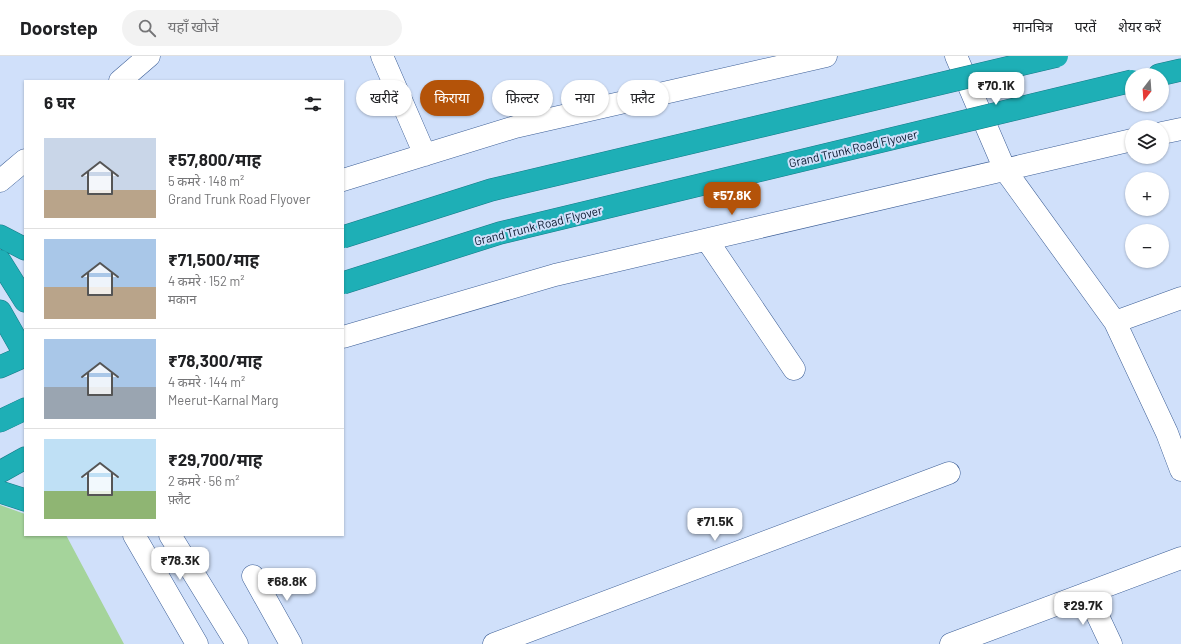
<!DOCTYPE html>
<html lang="hi">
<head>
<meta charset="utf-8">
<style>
	body { margin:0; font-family:Barlow,"Noto Sans Devanagari",sans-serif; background:#f2f2f2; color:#202124; height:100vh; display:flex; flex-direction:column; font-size:15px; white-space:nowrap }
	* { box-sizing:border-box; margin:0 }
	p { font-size:13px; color:#757577 }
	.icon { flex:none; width:22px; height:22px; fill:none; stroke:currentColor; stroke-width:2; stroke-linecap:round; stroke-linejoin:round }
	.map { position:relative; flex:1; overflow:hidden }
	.panel { position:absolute; left:24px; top:24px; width:320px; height:456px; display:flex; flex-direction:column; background:#fff; border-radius:0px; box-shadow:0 1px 3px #0004 }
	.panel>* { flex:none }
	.top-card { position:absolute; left:356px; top:24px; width:380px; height:36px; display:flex; gap:8px }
	.needle { width:26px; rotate:197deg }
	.buttons { position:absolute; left:1125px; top:12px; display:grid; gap:8px }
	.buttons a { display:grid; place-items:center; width:44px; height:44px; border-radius:50%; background:#fff; box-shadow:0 1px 3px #0004; font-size:20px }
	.price { position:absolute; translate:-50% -34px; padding:0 9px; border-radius:8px; background:#fff; color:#222; font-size:13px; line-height:26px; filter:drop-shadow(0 1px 2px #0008) }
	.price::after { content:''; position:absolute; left:50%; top:24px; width:12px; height:9px; margin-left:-6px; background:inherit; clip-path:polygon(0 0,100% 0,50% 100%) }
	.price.on { background:#b45309; color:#fff }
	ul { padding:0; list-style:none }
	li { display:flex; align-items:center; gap:12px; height:100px; padding:0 20px }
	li+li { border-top:1px solid #e0e0e0 }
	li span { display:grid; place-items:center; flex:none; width:112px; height:80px; border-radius:0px; color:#555 }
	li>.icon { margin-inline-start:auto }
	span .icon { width:48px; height:48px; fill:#fffc; stroke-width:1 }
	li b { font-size:17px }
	h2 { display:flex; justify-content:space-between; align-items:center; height:48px; padding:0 20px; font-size:17px }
	.chip { padding:0 14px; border-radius:18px; background:#fff; box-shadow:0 1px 3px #0004; font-size:14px; line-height:36px }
	.chip.on { background:#b45309; color:#fff }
	header { display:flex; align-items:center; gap:24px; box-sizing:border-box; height:56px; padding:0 20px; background:#fff; border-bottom:1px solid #e0e0e0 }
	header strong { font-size:19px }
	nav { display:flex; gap:22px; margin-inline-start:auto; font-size:14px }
	.search { width:280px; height:36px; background:#f2f2f2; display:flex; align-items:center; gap:10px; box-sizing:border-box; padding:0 14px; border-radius:22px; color:#757577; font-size:15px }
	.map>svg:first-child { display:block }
	.green { fill:#a5d49b }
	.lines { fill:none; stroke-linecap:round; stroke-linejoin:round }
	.minor-casing { stroke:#3c5e96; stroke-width:23 }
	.highway-casing { stroke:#167986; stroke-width:23 }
	.minor { stroke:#fff; stroke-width:22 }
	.highway { stroke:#1eafb6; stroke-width:22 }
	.highway-bridge-casing { stroke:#167986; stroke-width:23; stroke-linecap:butt }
	.highway-bridge { stroke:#1eafb6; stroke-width:22 }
	.labels { text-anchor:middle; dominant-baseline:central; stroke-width:4; stroke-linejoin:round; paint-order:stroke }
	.street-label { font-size:12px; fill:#08162c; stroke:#d0e0fa }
</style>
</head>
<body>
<header>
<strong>Doorstep</strong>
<div class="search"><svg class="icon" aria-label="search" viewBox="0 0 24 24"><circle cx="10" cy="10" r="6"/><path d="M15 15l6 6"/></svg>यहाँ खोजें</div>
<nav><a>मानचित्र</a><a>परतें</a><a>शेयर करें</a></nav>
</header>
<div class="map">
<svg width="1181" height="588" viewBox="0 0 1181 588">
	<rect width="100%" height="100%" fill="#d0e0fa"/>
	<path class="green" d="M0,449l25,9v21h41l58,109h-124z"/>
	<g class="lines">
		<defs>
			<path id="minor" d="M382,0l43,99
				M956,0l49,114 110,152 52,111 14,37
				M120,25l29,-25
				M1162,77l19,-4
				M343,124l172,-53 311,-71
				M0,125l25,-21
				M707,184l87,129
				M1115,266l66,-24
				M343,281l212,-62 577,-135
				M134,479l63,109
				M170,479l67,109
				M253,520l38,68
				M1087,537l24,51
				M494,588l455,-171
				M951,588l230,-86"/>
			<path id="highway" d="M1159,19l22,-5
				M0,180l25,13
				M0,205l25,40
				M0,255l25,44
				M0,311l25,-11
				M0,365l25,-12
				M0,416l25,-14
				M0,436l25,8"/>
		</defs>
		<use href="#minor" class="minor-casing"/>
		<use href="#highway" class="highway-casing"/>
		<use href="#minor" class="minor"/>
		<use href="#highway" class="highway"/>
		<defs>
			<path id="highway-bridge" d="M343,181l148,-47 566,-134
				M343,227l157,-50 632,-152"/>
		</defs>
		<use href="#highway-bridge" class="highway-bridge-casing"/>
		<use href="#highway-bridge" class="highway-bridge"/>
	</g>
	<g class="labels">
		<g class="street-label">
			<text transform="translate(853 92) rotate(-13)">Grand Trunk Road Flyover</text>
			<text transform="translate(538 169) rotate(-14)">Grand Trunk Road Flyover</text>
		</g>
	</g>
</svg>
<div class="buttons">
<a><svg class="needle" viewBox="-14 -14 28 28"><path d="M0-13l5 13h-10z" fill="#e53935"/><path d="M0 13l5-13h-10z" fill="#757577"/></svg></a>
<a><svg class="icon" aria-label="layers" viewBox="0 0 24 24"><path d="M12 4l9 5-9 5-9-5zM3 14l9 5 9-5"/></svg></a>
<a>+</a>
<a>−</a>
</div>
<b class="price" style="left:996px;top:50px">₹70.1K</b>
<b class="price on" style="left:732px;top:160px">₹57.8K</b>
<b class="price" style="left:715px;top:486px">₹71.5K</b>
<b class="price" style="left:180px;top:525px">₹78.3K</b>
<b class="price" style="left:287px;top:546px">₹68.8K</b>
<b class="price" style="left:1083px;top:570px">₹29.7K</b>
<div class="top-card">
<a class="chip">खरीदें</a>
<a class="chip on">किराया</a>
<a class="chip">फ़िल्टर</a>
<a class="chip">नया</a>
<a class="chip">फ़्लैट</a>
</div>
<section class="panel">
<h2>6 घर<svg class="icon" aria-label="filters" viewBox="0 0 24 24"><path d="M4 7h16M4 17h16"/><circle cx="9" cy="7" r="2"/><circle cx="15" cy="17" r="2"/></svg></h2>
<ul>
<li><span style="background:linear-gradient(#c9d6e8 65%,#b9a48a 0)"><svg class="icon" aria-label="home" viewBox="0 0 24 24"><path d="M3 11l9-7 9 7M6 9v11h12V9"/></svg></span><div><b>₹57,800/माह</b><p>5 कमरे · 148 m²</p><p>Grand Trunk Road Flyover</p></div></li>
<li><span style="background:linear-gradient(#a9c7e8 60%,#b9a48a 0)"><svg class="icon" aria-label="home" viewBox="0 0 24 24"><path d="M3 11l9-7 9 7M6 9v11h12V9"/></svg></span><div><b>₹71,500/माह</b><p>4 कमरे · 152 m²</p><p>मकान</p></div></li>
<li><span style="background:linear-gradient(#a9c7e8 60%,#9aa5b1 0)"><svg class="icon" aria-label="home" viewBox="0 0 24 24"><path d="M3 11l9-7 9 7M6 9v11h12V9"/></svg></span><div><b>₹78,300/माह</b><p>4 कमरे · 144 m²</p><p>Meerut-Karnal Marg</p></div></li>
<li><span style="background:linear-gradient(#bfe0f5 65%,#8fb573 0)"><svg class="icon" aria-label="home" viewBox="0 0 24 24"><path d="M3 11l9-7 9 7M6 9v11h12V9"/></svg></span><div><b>₹29,700/माह</b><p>2 कमरे · 56 m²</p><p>फ़्लैट</p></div></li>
</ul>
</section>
</div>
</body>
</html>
